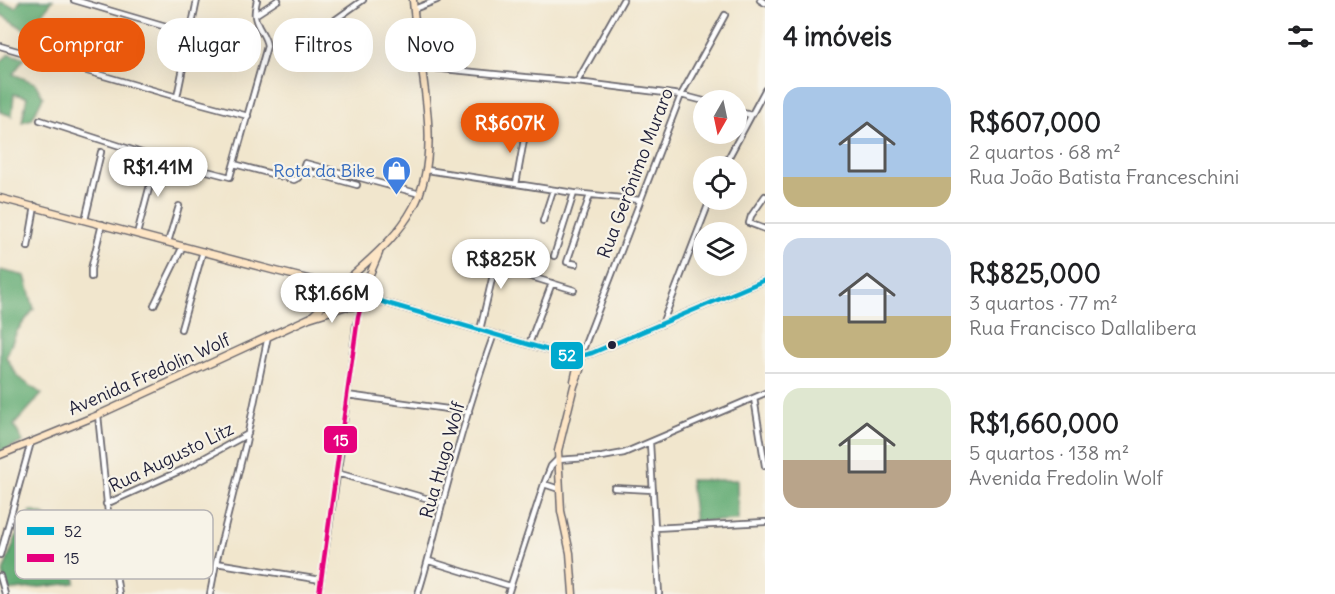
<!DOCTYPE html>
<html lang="pt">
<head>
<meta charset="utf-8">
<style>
	body { margin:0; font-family:Delius,sans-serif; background:#f2f2f2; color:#202124; height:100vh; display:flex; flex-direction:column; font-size:22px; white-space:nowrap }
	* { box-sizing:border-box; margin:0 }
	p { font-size:20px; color:#757577 }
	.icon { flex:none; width:33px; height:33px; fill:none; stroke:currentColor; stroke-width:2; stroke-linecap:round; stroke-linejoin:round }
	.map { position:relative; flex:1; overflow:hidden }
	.panel { display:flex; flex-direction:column; background:#fff; width:570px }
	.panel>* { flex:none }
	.guide { position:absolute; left:18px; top:18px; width:570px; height:54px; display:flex; gap:12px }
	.needle { width:39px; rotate:189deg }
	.buttons { position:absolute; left:693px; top:90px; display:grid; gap:12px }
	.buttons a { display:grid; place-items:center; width:54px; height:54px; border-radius:50%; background:#fff; box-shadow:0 6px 24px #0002; font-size:30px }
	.price { position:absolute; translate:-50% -51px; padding:0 14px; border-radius:21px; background:#fff; color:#222; font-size:20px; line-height:39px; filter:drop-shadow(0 2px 3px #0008) }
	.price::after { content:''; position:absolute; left:50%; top:36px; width:18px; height:14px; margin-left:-9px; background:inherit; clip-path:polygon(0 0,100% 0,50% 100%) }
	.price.active { background:#ea580c; color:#fff }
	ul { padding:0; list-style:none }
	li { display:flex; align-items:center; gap:18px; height:150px; padding:0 18px }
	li+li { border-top:2px solid #e0e0e0 }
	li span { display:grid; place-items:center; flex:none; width:168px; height:120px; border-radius:18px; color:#555 }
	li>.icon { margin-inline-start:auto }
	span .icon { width:72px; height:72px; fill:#fffc; stroke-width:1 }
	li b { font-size:26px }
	h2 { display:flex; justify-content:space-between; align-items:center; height:72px; padding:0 18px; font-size:26px }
	.pill { padding:0 21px; border-radius:24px; background:#fff; box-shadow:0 6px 24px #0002; font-size:21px; line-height:54px }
	.pill.active { background:#ea580c; color:#fff }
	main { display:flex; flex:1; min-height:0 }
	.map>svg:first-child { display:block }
	.green { fill:#79c686; stroke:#4e7460; stroke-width:1.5 }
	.forest { fill:#62ab73; stroke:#426657; stroke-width:1.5 }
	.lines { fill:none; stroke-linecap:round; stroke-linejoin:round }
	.street-casing { stroke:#6a676e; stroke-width:8 }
	.secondary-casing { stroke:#6a676e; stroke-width:9 }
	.street { stroke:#fff; stroke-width:4.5 }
	.secondary { stroke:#fde5c5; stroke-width:6 }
	.bus-1-casing { stroke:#f7f3e8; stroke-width:9 }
	.bus-2-casing { stroke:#f7f3e8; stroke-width:9 }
	.bus-1 { stroke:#00a9ce; stroke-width:4.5 }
	.bus-2 { stroke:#e5007d; stroke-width:4.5 }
	.bus-dot { fill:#22223b; stroke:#f7f3e8; stroke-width:2 }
	.labels { text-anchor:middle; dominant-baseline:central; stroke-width:4.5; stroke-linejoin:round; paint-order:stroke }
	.shop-label { font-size:18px; fill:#366cbe; stroke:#f7f3e8; text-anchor:end }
	.street-label { font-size:18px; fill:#22223b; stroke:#f7f3e8 }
	.key { fill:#f7f3e8; stroke:#b7b4b4; stroke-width:1.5 }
	.key-label { font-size:16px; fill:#22223b }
	.line-badge { stroke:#f7f3e8; stroke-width:2 }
	.badge-label { font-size:16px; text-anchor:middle; font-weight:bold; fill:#fff }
</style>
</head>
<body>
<main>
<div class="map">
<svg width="765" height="594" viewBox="0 0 765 594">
	<rect width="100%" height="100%" fill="#f7f3e8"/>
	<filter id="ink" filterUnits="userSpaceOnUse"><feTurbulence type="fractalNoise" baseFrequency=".0167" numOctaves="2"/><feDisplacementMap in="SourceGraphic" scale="12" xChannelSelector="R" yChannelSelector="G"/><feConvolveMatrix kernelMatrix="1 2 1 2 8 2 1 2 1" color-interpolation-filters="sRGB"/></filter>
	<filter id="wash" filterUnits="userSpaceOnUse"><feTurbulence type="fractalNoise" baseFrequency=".008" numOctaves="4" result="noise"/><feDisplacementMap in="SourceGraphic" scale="24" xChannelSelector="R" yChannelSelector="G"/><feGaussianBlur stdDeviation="1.35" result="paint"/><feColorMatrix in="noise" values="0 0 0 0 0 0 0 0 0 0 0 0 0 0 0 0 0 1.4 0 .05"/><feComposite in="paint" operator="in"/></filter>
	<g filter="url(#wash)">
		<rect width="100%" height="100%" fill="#f1e6cd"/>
		<path class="green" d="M340 294a11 11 0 1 1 22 0a11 11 0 1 1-22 0Z"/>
		<path class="forest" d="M21,0h32l-14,18 16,6 -10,15 2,20 -25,-10 5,-18 -27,-17v-12l16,5z
			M9,54l16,4 -12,16 22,9 8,14 -11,22 -10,3 5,-25 -13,-3 -2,22 -12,-4v-50z
			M0,270l25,6 9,33 -17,22 -11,26 12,20 24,17 -28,31 9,17 -23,10z
			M690,480h47l1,40 -43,2z
			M31,511l14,4 21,39 26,11 -17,4v14l-68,8 -4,-19 15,-40z"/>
	</g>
	<g filter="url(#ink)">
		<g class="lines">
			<defs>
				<path id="street" d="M74,0l116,34
					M760,0l5,3
					M414,9l23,-9
					M255,15l23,-15
					M301,44l62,-44
					M0,46l177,51 71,19
					M422,67l155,15 104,13 23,6
					M577,82l46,-82
					M177,97l20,-97
					M736,111l15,4
					M40,120l117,38 73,19 37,-131c-1,-11 -11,-19 -12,-30 -1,-5 1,-11 2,-16
					M234,164l60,16 4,-2 4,-7h4l51,14
					M724,166l41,-76
					M427,170l147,23 66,7
					M302,171l3,-8 115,31
					M516,184l10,-56
					M765,196l-14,20 -2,7 16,6
					M85,220l16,-68
					M543,221l10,-31
					M137,234l20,-76
					M168,242l11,-36
					M28,247l7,-41
					M554,256l20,-63
					M576,264l-9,-2 23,-67
					M522,274l52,16
					M91,277v-8l11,-45
					M154,305l29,-59
					M662,324l48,-124
					M181,329l22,-78
					M480,330l20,-85
					M529,344l23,-61
					M584,347l97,-252 44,-80
					M347,395l122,17
					M754,398l11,68
					M98,415l13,127 8,52
					M650,443l9,151
					M337,473l106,30
					M544,484l15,5
					M614,488l39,2
					M106,504l78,-35 64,-35
					M655,528l110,-6
					M0,555l31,-113
					M429,561l81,25
					M216,563l105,17
					M0,576l5,18
					M210,594l6,-31 30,-121 22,-106
					M319,594l21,-138 16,-132 6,-22
					M418,594c10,-31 17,-62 25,-93 15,-56 31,-112 51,-167
					M508,594l36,-110 7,-18 6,-6 45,-3 22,-4 141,-60"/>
				<path id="secondary" d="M0,198l276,73 40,10 27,2
					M338 294a13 13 0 1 1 26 0a13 13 0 1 1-26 0Z
					M345,282c25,-23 52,-44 68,-74 33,-59 4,-143 0,-208
					M364,288l15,-35
					M364,291l19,11 182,53 15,1 12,-3 173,-73
					M312,316l26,-24
					M574,381l5,-22
					M0,455l98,-40 211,-97 38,-12
					M573,594l-3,-41 -9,-42 -3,-60 16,-65 6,-16v-14"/>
			</defs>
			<use href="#street" class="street-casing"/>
			<use href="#secondary" class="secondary-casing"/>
			<use href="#street" class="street"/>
			<use href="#secondary" class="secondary"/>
			<defs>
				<path id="bus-1" d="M364,291l19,11 182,53 15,1 12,-3 173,-73"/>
				<path id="bus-2" d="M319,594l39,-277 4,-15h16"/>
			</defs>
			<use href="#bus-1" class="bus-1-casing"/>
			<use href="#bus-2" class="bus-2-casing"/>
			<use href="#bus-1" class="bus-1"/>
			<use href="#bus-2" class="bus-2"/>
		</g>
	</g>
	<defs>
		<symbol id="shop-pin" viewBox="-11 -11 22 30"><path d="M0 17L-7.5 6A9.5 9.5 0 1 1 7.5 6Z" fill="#3f7fe0" stroke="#f7f3e8"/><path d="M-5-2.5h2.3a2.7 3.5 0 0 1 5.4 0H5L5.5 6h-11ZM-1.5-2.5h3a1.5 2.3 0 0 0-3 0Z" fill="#fff"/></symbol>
	</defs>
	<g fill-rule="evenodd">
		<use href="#shop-pin" x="380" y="154" width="33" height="45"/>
	</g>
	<circle class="bus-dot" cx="612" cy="345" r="5"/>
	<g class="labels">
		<g class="shop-label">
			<text x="375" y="170">Rota da Bike</text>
		</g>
		<g class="street-label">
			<text transform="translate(635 173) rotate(-69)">Rua Gerônimo Muraro</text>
			<text transform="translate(149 374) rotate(-24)">Avenida Fredolin Wolf</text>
			<text transform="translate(171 457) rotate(-26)">Rua Augusto Litz</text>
			<text transform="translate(442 460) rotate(-74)">Rua Hugo Wolf</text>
		</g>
	</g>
	<rect x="15" y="510" width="198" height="69" rx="9" class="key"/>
	<rect x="27" y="527" width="27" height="8" fill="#00a9ce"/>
	<rect x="27" y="554" width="27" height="8" fill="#e5007d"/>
	<g class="key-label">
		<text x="64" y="537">52</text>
		<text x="64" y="564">15</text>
	</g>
	<g class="line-badge">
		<rect x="550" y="341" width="34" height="29" rx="6" fill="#00a9ce"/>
		<rect x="323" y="425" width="35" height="29" rx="6" fill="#e5007d"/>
	</g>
	<g class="badge-label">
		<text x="567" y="361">52</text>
		<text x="341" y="446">15</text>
	</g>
</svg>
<div class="buttons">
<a><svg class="needle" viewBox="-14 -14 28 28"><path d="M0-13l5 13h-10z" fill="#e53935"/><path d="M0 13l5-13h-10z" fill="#757577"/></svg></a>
<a><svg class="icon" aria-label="locate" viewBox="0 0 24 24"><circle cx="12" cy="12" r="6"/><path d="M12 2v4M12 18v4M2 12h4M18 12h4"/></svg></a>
<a><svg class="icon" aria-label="layers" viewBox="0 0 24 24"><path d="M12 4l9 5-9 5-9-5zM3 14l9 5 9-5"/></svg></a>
</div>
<b class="price active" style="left:510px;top:154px">R$607K</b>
<b class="price" style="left:158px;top:198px">R$1.41M</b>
<b class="price" style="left:501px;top:290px">R$825K</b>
<b class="price" style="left:332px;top:324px">R$1.66M</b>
<div class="guide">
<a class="pill active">Comprar</a>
<a class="pill">Alugar</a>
<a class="pill">Filtros</a>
<a class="pill">Novo</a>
</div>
</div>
<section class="panel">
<h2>4 imóveis<svg class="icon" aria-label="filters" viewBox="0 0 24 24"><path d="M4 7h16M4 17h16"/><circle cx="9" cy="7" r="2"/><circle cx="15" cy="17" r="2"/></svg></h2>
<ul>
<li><span style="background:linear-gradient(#a9c7e8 75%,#c2b280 0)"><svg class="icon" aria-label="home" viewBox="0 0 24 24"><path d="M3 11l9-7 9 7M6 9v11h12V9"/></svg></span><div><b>R$607,000</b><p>2 quartos · 68 m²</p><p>Rua João Batista Franceschini</p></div></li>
<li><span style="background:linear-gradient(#c9d6e8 65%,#c2b280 0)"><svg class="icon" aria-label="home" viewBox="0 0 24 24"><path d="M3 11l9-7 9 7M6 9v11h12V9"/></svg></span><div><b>R$825,000</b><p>3 quartos · 77 m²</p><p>Rua Francisco Dallalibera</p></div></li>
<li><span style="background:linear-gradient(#dfe7d0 60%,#b9a48a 0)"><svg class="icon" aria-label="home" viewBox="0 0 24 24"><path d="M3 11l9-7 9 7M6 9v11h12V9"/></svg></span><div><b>R$1,660,000</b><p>5 quartos · 138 m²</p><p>Avenida Fredolin Wolf</p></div></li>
</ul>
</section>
</main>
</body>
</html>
